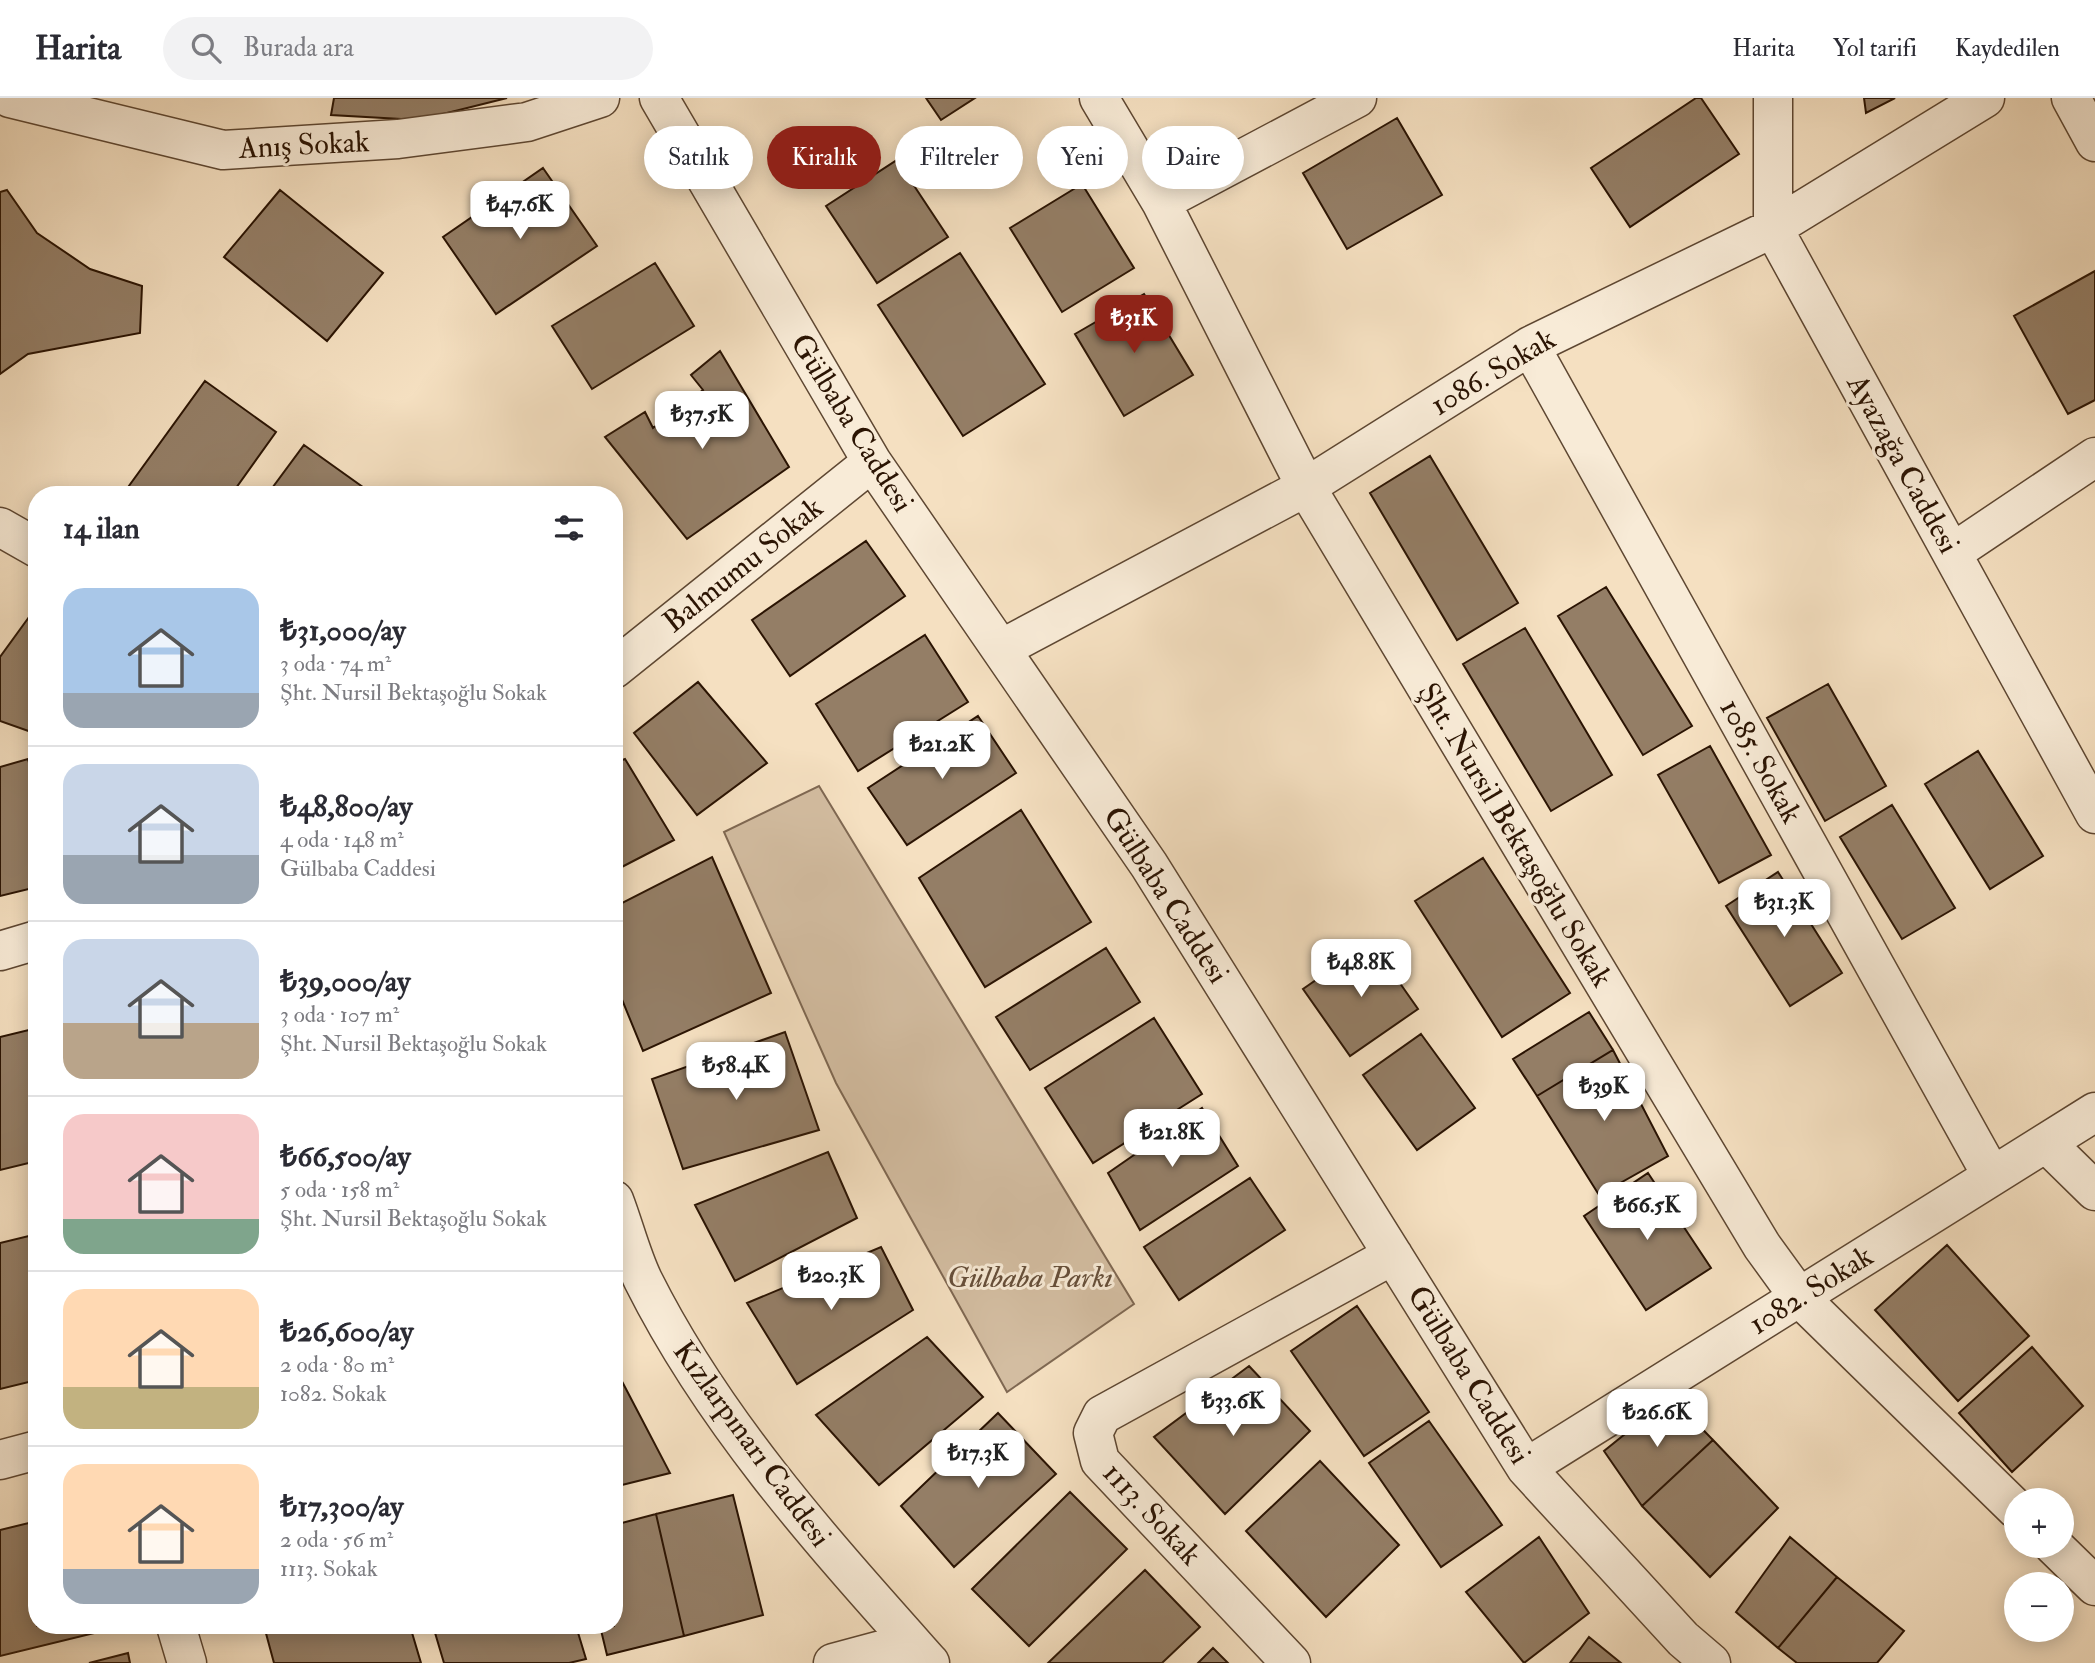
<!DOCTYPE html>
<html lang="tr">
<head>
<meta charset="utf-8">
<style>
	body { margin:0; font-family:"IM FELL Double Pica",serif; background:#f2f2f3; color:#2b2b33; height:100vh; display:flex; flex-direction:column; font-size:26px; white-space:nowrap }
	* { box-sizing:border-box; margin:0 }
	p { font-size:23px; color:#7c7c81 }
	.icon { flex:none; width:38px; height:38px; fill:none; stroke:currentColor; stroke-width:2; stroke-linecap:round; stroke-linejoin:round }
	.map { position:relative; flex:1; overflow:hidden }
	.sheet { position:absolute; left:28px; top:388px; width:595px; height:1148px; display:flex; flex-direction:column; background:#fff; border-radius:28px; box-shadow:0 4px 18px #0003 }
	.sheet>* { flex:none }
	.guide { position:absolute; left:644px; top:28px; width:665px; height:63px; display:flex; gap:14px }
	.fabs { position:absolute; left:2004px; top:1390px; display:grid; gap:14px }
	.fabs a { display:grid; place-items:center; width:70px; height:70px; border-radius:50%; background:#fff; box-shadow:0 4px 18px #0003; font-size:35px }
	.price { position:absolute; translate:-50% -60px; padding:0 16px; border-radius:14px; background:#fff; color:#222; font-size:23px; line-height:46px; filter:drop-shadow(0 2px 4px #0008) }
	.price::after { content:''; position:absolute; left:50%; top:42px; width:21px; height:16px; margin-left:-10px; background:inherit; clip-path:polygon(0 0,100% 0,50% 100%) }
	.price.active { background:#8f2418; color:#fff }
	ul { padding:0; list-style:none }
	li { display:flex; align-items:center; gap:21px; height:175px; padding:0 35px }
	li+li { border-top:2px solid #e1e1e2 }
	li span { display:grid; place-items:center; flex:none; width:196px; height:140px; border-radius:21px; color:#555 }
	li>.icon { margin-inline-start:auto }
	span .icon { width:84px; height:84px; fill:#fffc; stroke-width:1 }
	li b { font-size:30px }
	h2 { display:flex; justify-content:space-between; align-items:center; height:84px; padding:0 35px; font-size:30px }
	.tag { padding:0 24px; border-radius:32px; background:#fff; box-shadow:0 4px 18px #0003; font-size:24px; line-height:63px }
	.tag.active { background:#8f2418; color:#fff }
	header { display:flex; align-items:center; gap:42px; box-sizing:border-box; height:98px; padding:0 35px; background:#fff; border-bottom:2px solid #e1e1e2 }
	header strong { font-size:33px }
	nav { display:flex; gap:38px; margin-inline-start:auto; font-size:24px }
	.search { width:490px; height:63px; background:#f2f2f3; display:flex; align-items:center; gap:18px; box-sizing:border-box; padding:0 24px; border-radius:38px; color:#7c7c81; font-size:26px }
	.map>svg:first-child { display:block }
	.green { fill:#d3bda1; stroke:#7f6852; stroke-width:2 }
	.building { fill:#947e66; stroke:#2b1403; stroke-width:2 }
	.lines { fill:none; stroke-linecap:round; stroke-linejoin:round }
	.minor-casing { stroke:#5e4732; stroke-width:41 }
	.minor { stroke:#f8ebd7; stroke-width:38 }
	.labels { text-anchor:middle; dominant-baseline:central; stroke-width:6; stroke-linejoin:round; paint-order:stroke }
	.street-label { font-size:30px; fill:#2b1403; stroke:#f8ebd7 }
	.park-label { font-size:30px; font-style:italic; fill:#664f3a; stroke:#f8ebd7 }
</style>
</head>
<body>
<header>
<strong>Harita</strong>
<div class="search"><svg class="icon" aria-label="search" viewBox="0 0 24 24"><circle cx="10" cy="10" r="6"/><path d="M15 15l6 6"/></svg>Burada ara</div>
<nav><a>Harita</a><a>Yol tarifi</a><a>Kaydedilen</a></nav>
</header>
<div class="map">
<svg width="2095" height="1565" viewBox="0 0 2095 1565">
	<rect width="100%" height="100%" fill="#f5e0c1"/>
	<filter id="stains"><feTurbulence type="fractalNoise" baseFrequency=".00286" numOctaves="4"/><feColorMatrix values="0 0 0 0 .2 0 0 0 0 .09 0 0 0 0 .02 0 0 0 .5 -.17"/></filter>
	<radialGradient id="worn" r=".72"><stop offset=".6" stop-color="#630" stop-opacity="0"/><stop offset="1" stop-color="#630" stop-opacity=".3"/></radialGradient>
	<path class="green" d="M819,688l315,518 -127,88 -171,-309 -112,-251z"/>
	<path class="building" d="M334,0h173l-88,22 -88,-5z
		M926,0h49l-34,22z
		M1696,0h5l38,56 -109,73 -39,-59z
		M1864,0h31l-29,15z
		M1397,20l45,77 -95,54 -44,-76z
		M897,62l51,77 -71,46 -51,-77z
		M543,70l54,78 -101,68 -53,-77z
		M1082,86l52,84 -72,44 -52,-84z
		M7,92l30,43 53,36 52,17 -2,47 -112,21 -28,20v-182z
		M280,92l103,83 -56,68 -103,-84z
		M960,155l85,131 -82,52 -85,-131z
		M655,165l39,63 -102,63 -40,-63z
		M2095,173v129l-27,14 -54,-98z
		M1144,196l49,81 -69,41 -49,-82z
		M720,253l69,116 -102,72 -82,-102 40,-25 8,16 50,-38 -12,-15z
		M205,283l71,51 -45,63h-98l-7,-5z
		M304,347l70,50h-107z
		M1430,358l88,147 -61,37 -87,-147z
		M866,443l39,55 -115,80 -38,-56z
		M1606,489l86,139 -49,29 -85,-139z
		M37,508v128l-37,-13v-64z
		M1525,530l87,147 -61,36 -88,-147z
		M925,537l43,67 -110,69 -42,-67z
		M698,584l69,81 -70,52 -63,-82z
		M1828,586l58,102 -61,35 -58,-103z
		M978,618l38,57 -109,72 -39,-57z
		M1710,648l61,109 -52,28 -61,-108z
		M1978,653l65,105 -53,33 -65,-105z
		M28,661l3,11 6,-2v119l-37,9v-129z
		M625,661l49,81 -60,31v-108z
		M1892,707l63,103 -53,31 -62,-102z
		M1021,712l70,112 -106,65 -66,-109z
		M712,759l59,136 -128,58 -29,-71v-73z
		M1483,760l87,135 -68,44 -87,-136z
		M1778,774l64,101 -52,33 -64,-100z
		M1371,844l47,67 -68,47 -47,-67z
		M1106,850l34,54 -110,68 -34,-53z
		M1589,914l24,38 -76,46 -24,-37z
		M1154,920l48,76 -109,69 -48,-75z
		M37,930v133l-37,9v-133z
		M785,934l34,98 -136,39 -31,-90z
		M1421,936l54,74 -58,42 -54,-75z
		M1613,952l55,106 -69,39 -62,-99z
		M1202,1010l36,58 -98,64 -32,-57z
		M828,1054l29,66 -122,63 -40,-76z
		M1648,1075l63,95 -65,42 -62,-94z
		M1250,1080l35,52 -106,70 -35,-53z
		M37,1136v146l-37,9v-146z
		M1947,1147l82,91 -71,65 -83,-91z
		M881,1149l32,63 -116,74 -50,-81z
		M1357,1208l72,106 -65,44 -73,-105z
		M927,1239l56,60 -104,88 -63,-70z
		M2032,1249l51,59 -71,66 -53,-59z
		M1249,1268l61,65 -85,83 -71,-77z
		M615,1270l55,105 -56,14z
		M1671,1299l42,43 -71,66 -38,-55z
		M998,1315l58,61 -102,93 -53,-61z
		M1429,1323l73,104 -61,42 -72,-104z
		M1713,1342l65,68 -68,69 -68,-71z
		M1320,1363l79,84 -73,72 -80,-86z
		M1070,1394l57,57 -98,97 -57,-57z
		M733,1397l30,120 -79,21 -28,-122z
		M656,1416l28,122 -77,19 -7,-29h14v-101z
		M37,1423v105h86l-123,30v-126z
		M1539,1439l50,76 -65,50 -58,-71z
		M1790,1439l47,40 -59,71 -42,-36z
		M1145,1472l55,57 -38,36h-114z
		M1837,1479l67,54 -27,32h-80l-19,-15z
		M264,1528h146l11,37h-147z
		M433,1528h143l10,33 -17,4h-125z
		M1589,1539l32,26h-51z
		M1213,1550l15,15h-30z
		M128,1555l2,10h-41z"/>
	<g class="lines">
		<defs>
			<path id="minor" d="M10,0l213,52 175,-11 129,-17 73,-24
				M659,0l213,364 277,403 377,603 157,171 28,24
				M1099,0l62,104 145,285 456,759 37,51 217,212
				M1773,0v130l322,586
				M2071,0l24,44
				M1161,104l196,-104
				M1530,248l462,830
				M0,429l37,21
				M1952,455l143,-96
				M1001,551l305,-162 224,-141 243,-118 212,-130
				M614,571l258,-207
				M0,853l37,-11
				M2046,1045l49,48
				M614,1102c10,26 17,55 29,80 72,144 181,264 287,383
				M0,1362l37,-10
				M1526,1370l569,-356
				M2053,1447l42,41
				M176,1528l11,37
				M833,1565l78,-21
				M1291,1565l-191,-202 -7,-28 9,-18 291,-160"/>
		</defs>
		<use href="#minor" class="minor-casing"/>
		<use href="#minor" class="minor"/>
	</g>
	<g class="labels">
		<g class="street-label">
			<text transform="translate(304 47) rotate(-3)">Anış Sokak</text>
			<text transform="translate(1493 274) rotate(-31)">1086. Sokak</text>
			<text transform="translate(852 325) rotate(58)">Gülbaba Caddesi</text>
			<text transform="translate(1903 366) rotate(61)">Ayazağa Caddesi</text>
			<text transform="translate(743 467) rotate(-39)">Balmumu Sokak</text>
			<text transform="translate(1761 663) rotate(61)">1085. Sokak</text>
			<text transform="translate(1515 737) rotate(59)">Şht. Nursil Bektaşoğlu Sokak</text>
			<text transform="translate(1166 797) rotate(57)">Gülbaba Caddesi</text>
			<text transform="translate(1811 1192) rotate(-32)">1082. Sokak</text>
			<text transform="translate(1469 1277) rotate(58)">Gülbaba Caddesi</text>
			<text transform="translate(752 1346) rotate(54)">Kızlarpınarı Caddesi</text>
			<text transform="translate(1152 1416) rotate(47)">1113. Sokak</text>
		</g>
		<g class="park-label">
			<text x="1030" y="1179">Gülbaba Parkı</text>
		</g>
	</g>
	<rect width="100%" height="100%" filter="url(#stains)"/>
	<rect width="100%" height="100%" fill="url(#worn)"/>
</svg>
<div class="fabs">
<a>+</a>
<a>−</a>
</div>
<b class="price" style="left:520px;top:143px">₺47.6K</b>
<b class="price active" style="left:1134px;top:257px">₺31K</b>
<b class="price" style="left:702px;top:353px">₺37.5K</b>
<b class="price" style="left:942px;top:683px">₺21.2K</b>
<b class="price" style="left:1784px;top:841px">₺31.3K</b>
<b class="price" style="left:1361px;top:901px">₺48.8K</b>
<b class="price" style="left:736px;top:1004px">₺58.4K</b>
<b class="price" style="left:1604px;top:1025px">₺39K</b>
<b class="price" style="left:1172px;top:1071px">₺21.8K</b>
<b class="price" style="left:1647px;top:1144px">₺66.5K</b>
<b class="price" style="left:831px;top:1214px">₺20.3K</b>
<b class="price" style="left:1233px;top:1340px">₺33.6K</b>
<b class="price" style="left:1657px;top:1351px">₺26.6K</b>
<b class="price" style="left:978px;top:1392px">₺17.3K</b>
<div class="guide">
<a class="tag">Satılık</a>
<a class="tag active">Kiralık</a>
<a class="tag">Filtreler</a>
<a class="tag">Yeni</a>
<a class="tag">Daire</a>
</div>
<section class="sheet">
<h2>14 ilan<svg class="icon" aria-label="filters" viewBox="0 0 24 24"><path d="M4 7h16M4 17h16"/><circle cx="9" cy="7" r="2"/><circle cx="15" cy="17" r="2"/></svg></h2>
<ul>
<li><span style="background:linear-gradient(#a9c7e8 75%,#9aa5b1 0)"><svg class="icon" aria-label="home" viewBox="0 0 24 24"><path d="M3 11l9-7 9 7M6 9v11h12V9"/></svg></span><div><b>₺31,000/ay</b><p>3 oda · 74 m²</p><p>Şht. Nursil Bektaşoğlu Sokak</p></div></li>
<li><span style="background:linear-gradient(#c9d6e8 65%,#9aa5b1 0)"><svg class="icon" aria-label="home" viewBox="0 0 24 24"><path d="M3 11l9-7 9 7M6 9v11h12V9"/></svg></span><div><b>₺48,800/ay</b><p>4 oda · 148 m²</p><p>Gülbaba Caddesi</p></div></li>
<li><span style="background:linear-gradient(#c9d6e8 60%,#b9a48a 0)"><svg class="icon" aria-label="home" viewBox="0 0 24 24"><path d="M3 11l9-7 9 7M6 9v11h12V9"/></svg></span><div><b>₺39,000/ay</b><p>3 oda · 107 m²</p><p>Şht. Nursil Bektaşoğlu Sokak</p></div></li>
<li><span style="background:linear-gradient(#f6c9c9 75%,#7fa58c 0)"><svg class="icon" aria-label="home" viewBox="0 0 24 24"><path d="M3 11l9-7 9 7M6 9v11h12V9"/></svg></span><div><b>₺66,500/ay</b><p>5 oda · 158 m²</p><p>Şht. Nursil Bektaşoğlu Sokak</p></div></li>
<li><span style="background:linear-gradient(#ffd9b3 70%,#c2b280 0)"><svg class="icon" aria-label="home" viewBox="0 0 24 24"><path d="M3 11l9-7 9 7M6 9v11h12V9"/></svg></span><div><b>₺26,600/ay</b><p>2 oda · 80 m²</p><p>1082. Sokak</p></div></li>
<li><span style="background:linear-gradient(#ffd9b3 75%,#9aa5b1 0)"><svg class="icon" aria-label="home" viewBox="0 0 24 24"><path d="M3 11l9-7 9 7M6 9v11h12V9"/></svg></span><div><b>₺17,300/ay</b><p>2 oda · 56 m²</p><p>1113. Sokak</p></div></li>
</ul>
</section>
</div>
</body>
</html>
